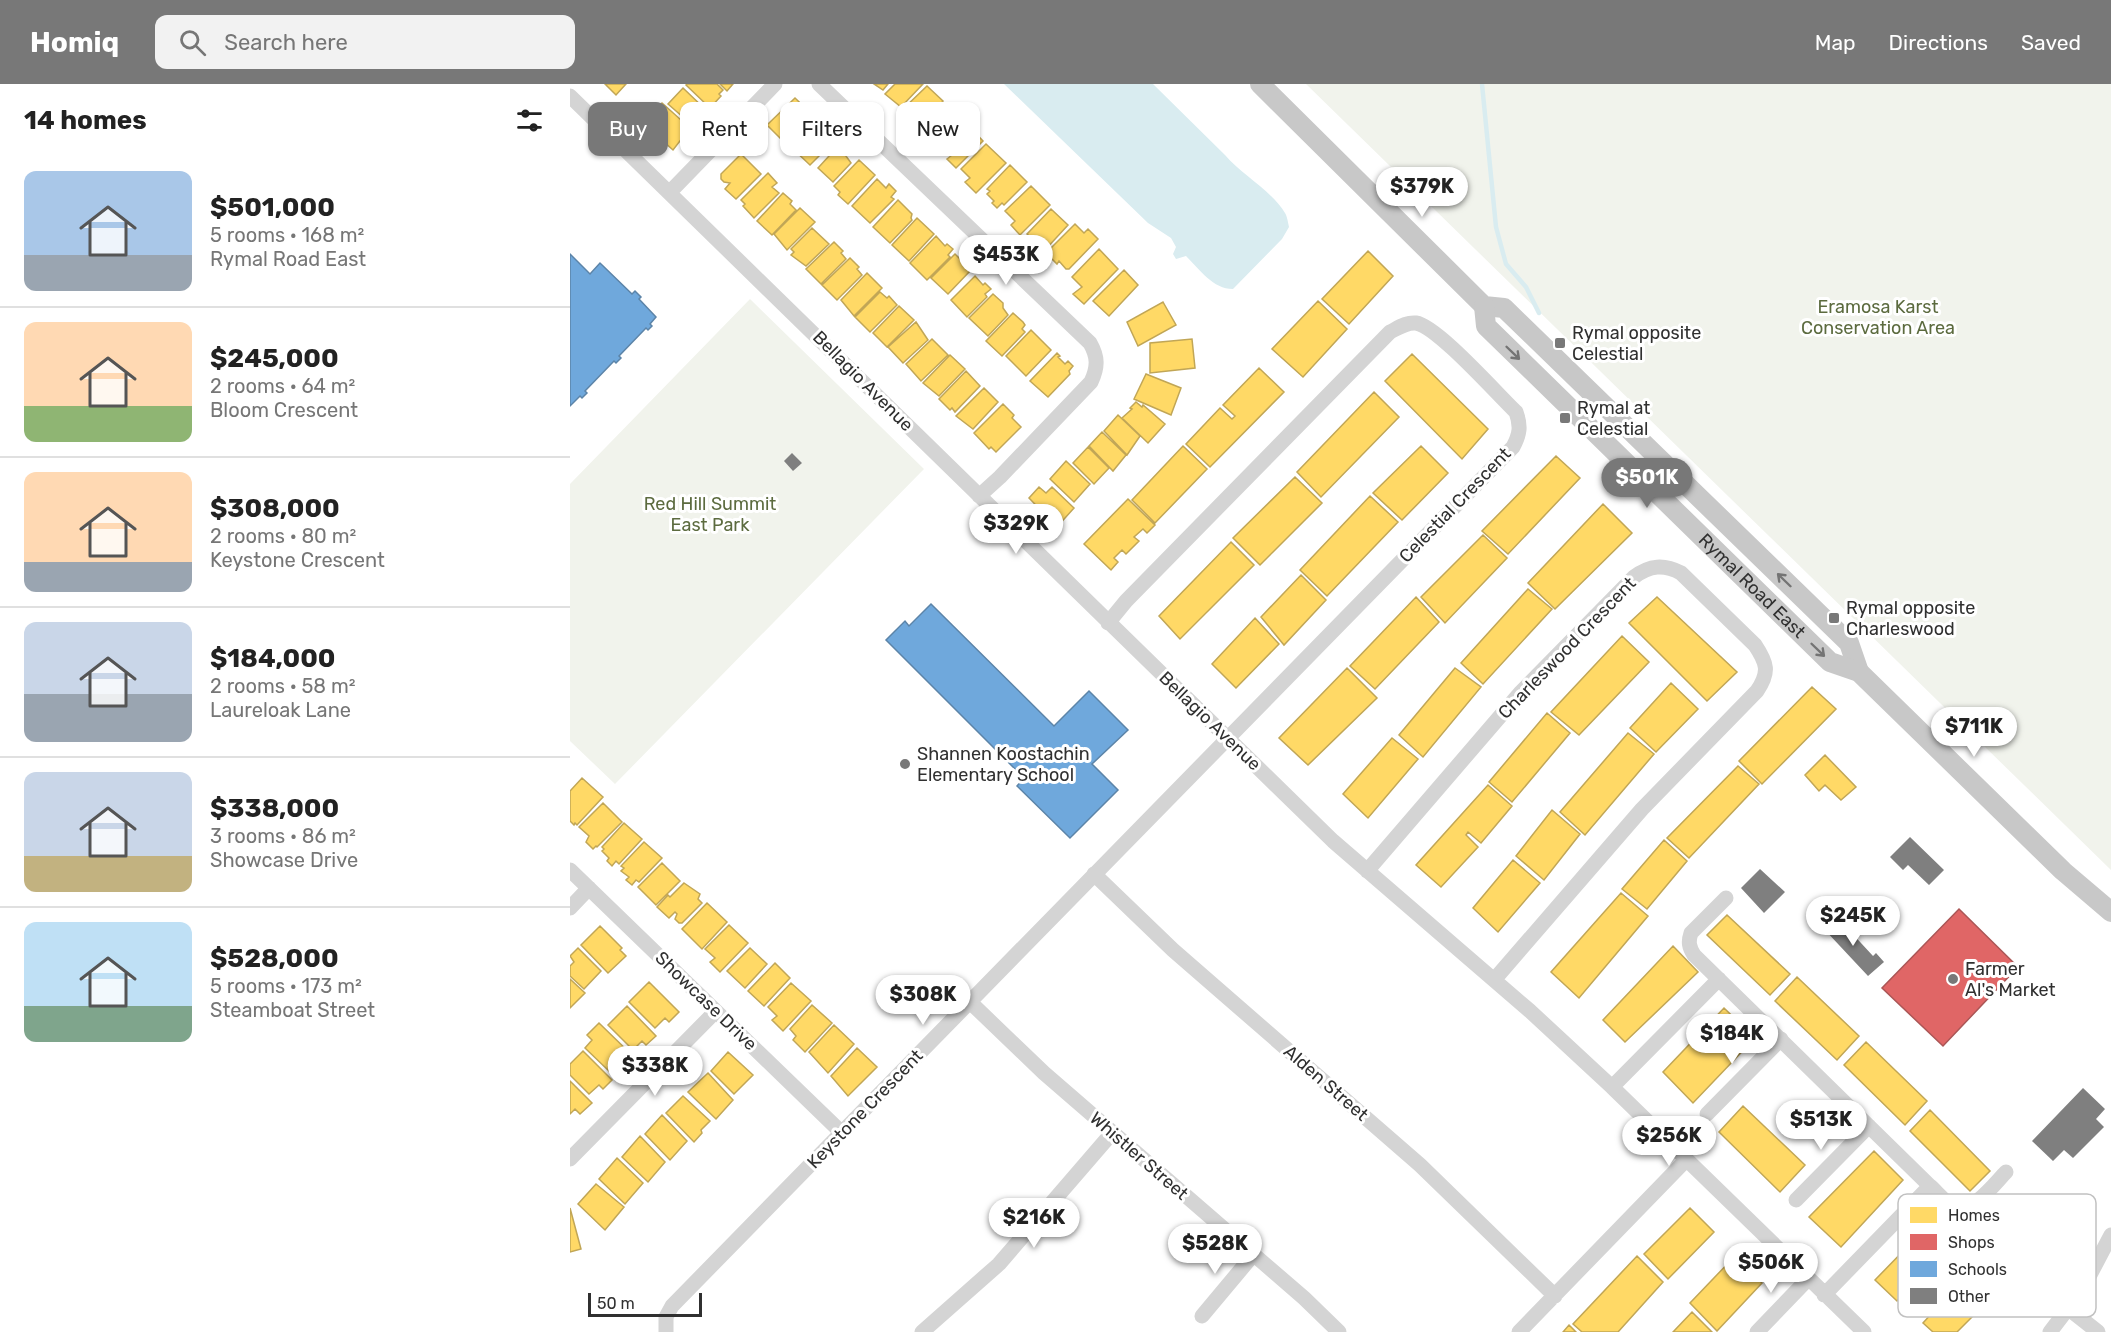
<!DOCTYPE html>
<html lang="en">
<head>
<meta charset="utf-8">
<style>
	body { margin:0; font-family:Rubik,sans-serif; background:#f2f2f2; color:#222; height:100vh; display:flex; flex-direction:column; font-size:22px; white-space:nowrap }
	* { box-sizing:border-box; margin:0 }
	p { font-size:20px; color:#767676 }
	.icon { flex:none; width:33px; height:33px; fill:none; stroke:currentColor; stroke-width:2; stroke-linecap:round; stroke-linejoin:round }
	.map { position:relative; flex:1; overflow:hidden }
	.panel { display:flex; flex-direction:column; background:#fff; width:570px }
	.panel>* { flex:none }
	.hud { position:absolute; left:18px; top:18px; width:570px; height:54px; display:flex; gap:12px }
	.scale { position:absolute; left:18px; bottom:15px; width:114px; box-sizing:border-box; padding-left:6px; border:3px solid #303030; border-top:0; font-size:16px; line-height:21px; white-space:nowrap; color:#303030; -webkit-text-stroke:4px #fff; paint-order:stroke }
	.price { position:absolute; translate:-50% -51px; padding:0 14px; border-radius:21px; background:#fff; color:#222; font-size:20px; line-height:39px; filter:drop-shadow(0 2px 3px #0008) }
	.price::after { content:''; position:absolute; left:50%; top:36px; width:18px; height:14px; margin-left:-9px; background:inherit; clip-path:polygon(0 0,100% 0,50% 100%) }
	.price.active { background:#787878; color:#fff }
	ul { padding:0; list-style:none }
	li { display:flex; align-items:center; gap:18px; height:150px; padding:0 24px }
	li+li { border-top:2px solid #e0e0e0 }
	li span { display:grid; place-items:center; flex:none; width:168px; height:120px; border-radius:12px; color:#555 }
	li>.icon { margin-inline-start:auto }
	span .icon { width:72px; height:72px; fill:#fffc; stroke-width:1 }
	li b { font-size:26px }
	h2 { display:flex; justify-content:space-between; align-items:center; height:72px; padding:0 24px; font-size:26px }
	.pill { padding:0 21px; border-radius:12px; background:#fff; box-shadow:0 2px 4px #0004; font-size:21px; line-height:54px }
	.pill.active { background:#787878; color:#fff }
	header { display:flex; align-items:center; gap:36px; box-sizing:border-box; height:84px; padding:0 30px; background:#787878; color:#fff }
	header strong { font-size:28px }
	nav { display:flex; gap:33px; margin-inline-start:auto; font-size:21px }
	.search { width:420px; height:54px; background:#f2f2f2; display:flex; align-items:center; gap:15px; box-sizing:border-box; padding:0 21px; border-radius:12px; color:#767676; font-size:22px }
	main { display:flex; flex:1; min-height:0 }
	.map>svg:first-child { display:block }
	.green { fill:#f1f3ec }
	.water { fill:#d9ecf0 }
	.homes { fill:#ffd966; stroke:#c1a656; stroke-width:1.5 }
	.shops { fill:#e06666; stroke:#ab5656; stroke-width:1.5 }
	.schools { fill:#6fa8dc; stroke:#5c84a8; stroke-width:1.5 }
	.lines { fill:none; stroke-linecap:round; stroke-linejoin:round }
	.stream { stroke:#d9ecf0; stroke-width:4.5 }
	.building { fill:#7f7f7f }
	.minor { stroke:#d4d4d4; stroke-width:15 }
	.major { stroke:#c8c8c8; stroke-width:20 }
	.oneway { stroke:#747474 }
	.poi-dot { fill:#787878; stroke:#fff; stroke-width:2 }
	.labels { text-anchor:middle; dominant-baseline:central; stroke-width:6; stroke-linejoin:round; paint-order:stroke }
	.park-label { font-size:18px; fill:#5c6b3f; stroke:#fff }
	.poi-label { font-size:18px; fill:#303030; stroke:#fff; text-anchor:start }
	.street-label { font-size:18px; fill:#303030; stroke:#fff }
	.key { fill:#fff; stroke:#c1c1c1; stroke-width:1.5 }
	.key-label { font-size:16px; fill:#303030 }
</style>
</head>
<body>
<header>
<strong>Homiq</strong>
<div class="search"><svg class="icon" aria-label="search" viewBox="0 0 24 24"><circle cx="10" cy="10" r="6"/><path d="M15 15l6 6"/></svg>Search here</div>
<nav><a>Map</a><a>Directions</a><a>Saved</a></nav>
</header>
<main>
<section class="panel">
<h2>14 homes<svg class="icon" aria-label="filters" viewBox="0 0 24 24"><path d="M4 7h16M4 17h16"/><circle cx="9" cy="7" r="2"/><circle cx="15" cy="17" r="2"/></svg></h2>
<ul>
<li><span style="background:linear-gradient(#a9c7e8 70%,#9aa5b1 0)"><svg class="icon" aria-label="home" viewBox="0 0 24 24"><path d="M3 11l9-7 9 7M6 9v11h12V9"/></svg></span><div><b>$501,000</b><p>5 rooms · 168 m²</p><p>Rymal Road East</p></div></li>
<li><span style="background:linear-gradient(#ffd9b3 70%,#8fb573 0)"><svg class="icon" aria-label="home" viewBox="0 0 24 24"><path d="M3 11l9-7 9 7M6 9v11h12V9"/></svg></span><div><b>$245,000</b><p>2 rooms · 64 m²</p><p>Bloom Crescent</p></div></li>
<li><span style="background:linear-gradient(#ffd9b3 75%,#9aa5b1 0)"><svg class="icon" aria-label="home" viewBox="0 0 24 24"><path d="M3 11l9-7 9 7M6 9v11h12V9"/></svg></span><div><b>$308,000</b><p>2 rooms · 80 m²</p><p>Keystone Crescent</p></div></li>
<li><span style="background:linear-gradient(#c9d6e8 60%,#9aa5b1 0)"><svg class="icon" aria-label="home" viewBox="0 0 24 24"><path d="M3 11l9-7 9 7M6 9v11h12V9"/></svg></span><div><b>$184,000</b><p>2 rooms · 58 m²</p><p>Laureloak Lane</p></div></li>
<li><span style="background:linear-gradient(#c9d6e8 70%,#c2b280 0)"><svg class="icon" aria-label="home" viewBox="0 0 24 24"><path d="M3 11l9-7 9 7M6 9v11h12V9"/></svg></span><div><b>$338,000</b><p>3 rooms · 86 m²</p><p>Showcase Drive</p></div></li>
<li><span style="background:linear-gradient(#bfe0f5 70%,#7fa58c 0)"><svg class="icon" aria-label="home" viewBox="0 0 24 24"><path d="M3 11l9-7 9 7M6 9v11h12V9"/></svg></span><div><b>$528,000</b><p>5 rooms · 173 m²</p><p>Steamboat Street</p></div></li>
</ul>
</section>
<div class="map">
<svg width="1541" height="1248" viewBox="0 0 1541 1248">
	<rect width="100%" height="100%" fill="#fff"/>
	<path class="green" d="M736,0h805v786z
		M180,215l174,170 -309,315 -45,-43v-257z"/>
	<path class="water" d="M434,0h149l72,71c17,20 47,36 60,58 2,3 3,9 4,14l-7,12 -49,50c-20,0 -33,-19 -47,-33l-10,3 -3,-5 3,-7 -5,-9 -23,-15z"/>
	<path class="homes" d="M35,0h21l-10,11z
		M117,0h30l6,6 -4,4 2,2 -11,12 -24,-23z
		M150,0h13l-6,7z
		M304,0h14l-5,6z
		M325,0h28l-22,23 -16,-13z
		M357,2l16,15 -24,26 -18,-16z
		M113,4l23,22 -14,15 -24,-21z
		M225,14l21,20 -28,28 -21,-21z
		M92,19l28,25 -17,22 -29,-26z
		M374,20l18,17 -24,25 -18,-17z
		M249,37l19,16 -28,28 -18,-17z
		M395,38l18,19 -27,27 -9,-9 5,-4 -10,-10z
		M270,60l9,9 -3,3 5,7 -18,19 -15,-14z
		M416,60l20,19 -30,30 -11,-11 5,-4 -9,-9z
		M171,70l20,20 -25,25 -11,-10 5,-6 -6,-1 -3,-3v-5z
		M289,76l16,15 -27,29 -10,-9 2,-3 -6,-6z
		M440,81l17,17 -23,23 -2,-2 -5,5 -5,-5 2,-2 -7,-7 3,-3 -3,-2z
		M198,89l9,10 -5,4 7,6 -25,25 -11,-12 2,-2 -4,-4z
		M307,95l9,9 3,-4 7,7 -5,6 3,2 -24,24 -18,-17z
		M461,102l19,19 -30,30 -9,-10 4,-4 -10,-10z
		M213,109l9,8 -2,3 6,6 -24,25 -15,-14z
		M328,116l14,14 -1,4 1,2 -22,23 -17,-16z
		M230,124l15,14 -28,28 -13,-16z
		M481,125l17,16 -23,25 -18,-16z
		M347,134l17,16 -25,27 -17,-16z
		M505,140l9,9 4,-4 10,10 -29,30h-3l-7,-8 -2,3 -11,-11z
		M242,144l17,16 -23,22 -15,-11 3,-3 -3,-3z
		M366,152l9,10 2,-2 6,5 -5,6 2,2 -23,23 -17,-17z
		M264,158l9,9 -2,2 5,6 -25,25 -15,-15z
		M529,165l19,20 -34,35 -11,-10 9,-7 -10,-10z
		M798,167l25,25 -44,48 -27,-25z
		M385,170l16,16 -23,24 -17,-16z
		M280,174l9,9 -2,2 5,6 -25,25 -15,-15z
		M554,186l14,15 -29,31 -16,-15z
		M297,189l15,15 -28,28 -13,-16z
		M405,192l8,9 2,-2 6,6 -6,5 2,3 -20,20 -16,-17z
		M310,208l7,6 2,-2 8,9 -27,27 -15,-15z
		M423,210l10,9v5l5,7 -20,21 -19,-18z
		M748,217l29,28 -44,48 -31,-28z
		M593,218l13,23 -38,21 -11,-24z
		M329,222l15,14 -27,27 -14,-14z
		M443,229l10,9 2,3 -3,4 3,3 -23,24 -16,-15z
		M346,238l12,18 -25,23 -15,-16z
		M461,246l20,20 -25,26 -20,-20z
		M362,255l16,16 -27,26 -15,-17z
		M622,255l3,29 -45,5v-30z
		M487,269l3,3 -2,1 7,7 3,-3 5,5 -4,5 1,3 -22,23 -18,-16z
		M842,270l76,75 -26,30 -77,-78z
		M380,271l15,14 -26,27 -16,-13z
		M689,284l25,24 -74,75 -24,-23 34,-36 12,11 3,-3 -12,-11z
		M396,287l14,15 -25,26 -3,-4 -2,2 -11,-11z
		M576,290l35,14 -10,27 -37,-16z
		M414,304l14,14 -25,27 -17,-13z
		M804,308l25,25 -78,80 -24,-25z
		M566,318l6,5 1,-2 22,19 -17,19 -26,-25 10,-9 -2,-1z
		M433,320l11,11 -2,3 9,9 -25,25 -5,-5 -2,2 -15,-16z
		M548,331l22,21 -13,19 -23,-24z
		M532,348l24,23 -13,16 -24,-25z
		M613,362l24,23 -52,54 -23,-23z
		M851,362l27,27 -46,47 -29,-27z
		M518,363l21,21 -15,16 -21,-21z
		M986,372l24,22 -72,76 -26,-23z
		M496,377l24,23 -16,18 -24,-23z
		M725,393l27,26 -62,62 -27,-27z
		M469,403l7,6 6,-6 22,21 -17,19 -28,-29z
		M800,412l28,26 -71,74 -27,-26z
		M558,415l27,26 -8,8 -4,-4 -9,8 5,4 -13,13 -4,-4 -8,8 4,4 -7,8 -27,-26z
		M1033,420l29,29 -77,76 -27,-26z
		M913,451l24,23 -62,65 -24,-26z
		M661,458l23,23 -74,74 -21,-23z
		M731,491l25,25 -42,45 -23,-28z
		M958,505l24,20 -69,75 -22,-21z
		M846,513l23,25 -64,67 -25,-23z
		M1087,513l80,75 -30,29 -78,-78z
		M685,534l24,26 -43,44 -24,-24z
		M1052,552l27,26 -70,73 -28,-23z
		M777,584l30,30 -69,67 -29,-27z
		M885,584l26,19 -58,70 -24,-22z
		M1101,599l27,26 -42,43 -26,-24z
		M1242,603l24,22 -74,75 -23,-23z
		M977,629l23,20 -58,69 -23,-20z
		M1058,649l26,21 -69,81 -25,-23z
		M822,654l26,21 -50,59 -25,-24z
		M1255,671l31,32 -15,13 -16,-15 -6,6 -14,-16z
		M1168,682l21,18 -70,74 -22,-20z
		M12,694l21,19 -26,28 -2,-2 -1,2 -4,-4v-30z
		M918,701l24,21 -31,37 -13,-11 -2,3 12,12 -37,40 -25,-22z
		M33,719l19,19 -25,25 -1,-1 -3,3 -7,-7 3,-6 -10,-9z
		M982,726l28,24 -36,46 -28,-24z
		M54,739l18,16 -23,25 -3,-3 -4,5 -5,-5 2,-3 -7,-7 2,-2 -2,-2z
		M1094,756l23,21 -40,48 -25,-20z
		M74,758l18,16 -23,24 -3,-2 -4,5 -6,-5 3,-3 -8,-6 3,-3 -3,-2z
		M943,776l27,23 -42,49 -25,-24z
		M92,779l18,18 -24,24 -18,-18z
		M114,799l16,11 -2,5 4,4 -20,20h-3l-4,-4 2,-5 -2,-2 -6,6 -12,-11 11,-12 2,2z
		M1051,809l27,23 -69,82 -28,-26z
		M137,819l20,19 -25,27 -20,-20z
		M1157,831l63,59 -20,21 -63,-60z
		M159,841l19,18 -28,29 -10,-10 5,-4 -10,-9z
		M30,842l22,22 -2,2 6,6 -18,17 -27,-28z
		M1103,862l25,26 -73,70 -22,-22z
		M8,864l23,23 -17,18 -14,-13v-10l4,-4 -4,-6z
		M180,864l17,16 -22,24 -18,-17z
		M205,879l15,15 -26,28 -16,-15z
		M1227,893l62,59 -22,24 -62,-59z
		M0,895l15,14 -15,15z
		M79,898l30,30 -10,10 -4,-4 -10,10 -26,-26z
		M221,899l20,18 -28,30 -11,-11 5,-4 -9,-9z
		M242,921l20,18 -27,29 -12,-12 3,-4 -6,-7z
		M57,922l29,30 -10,9 -4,-4 -9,9 -25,-25z
		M1154,924l31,30 -62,65 -30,-31z
		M29,939l36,35 -11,10 -5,-4 -8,9 -26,-25 7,-8 -5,-5z
		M264,941l20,19 -26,29 -19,-21z
		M1296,958l61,59 -22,24 -61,-60z
		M287,964l20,19 -29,29 -17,-20z
		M13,967l29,29 -9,9 -4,-4 -10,9 -19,-19v-11z
		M158,968l25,23 -19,19 -23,-23z
		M138,989l25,27 -17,19 -28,-27z
		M0,997l22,22 -12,11 -5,-5 -5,5z
		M113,1012l27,25 -9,9 1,3 -8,9 -28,-29z
		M1173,1022l62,59 -25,27 -61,-60z
		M1360,1026l60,61 -20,20 -60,-60z
		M92,1031l25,26 -17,19 -25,-26z
		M70,1052l25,26 -17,20 -26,-25z
		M1304,1067l29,29 -62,67 -32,-30z
		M47,1074l26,25 -18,21 -26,-25z
		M26,1100l28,23 -19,23 -27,-26z
		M0,1124l11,41 -11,3z
		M1120,1124l24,24 -46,47 -24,-25z
		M1373,1126l23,21 -69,70 -22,-21z
		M1067,1172l26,26 -45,50h-36l-9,-8z
		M1165,1172l27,27 -45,48 -27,-28z
		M1391,1197l23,24 -27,27h-24l-10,-9z
		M1122,1228l20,20h-39z
		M999,1241l7,7h-13z"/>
	<path class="shops" d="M1389,825l59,58 -75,79 -61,-58z"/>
	<path class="schools" d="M0,170l20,20 10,-11 32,31 3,-3 6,6 -2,2 17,18 -6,7 2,2 -4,4 -2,-2 -27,28 2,2 -5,5 -2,-2 -29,30 2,2 -5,5 -2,-2 -10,10z
		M361,520l123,122 35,-35 39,39 -36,34 26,26 -48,48 -53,-52 7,-8 -138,-138 19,-19 4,5z"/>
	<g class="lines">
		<path class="stream" d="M912,0l14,143 10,37 20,23 13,26"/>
	</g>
	<path class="building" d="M222,369l10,10 -9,8 -9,-10z
		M1340,753l34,33 -15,15 -21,-20 -5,5 -13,-13z
		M1190,785l25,23 -21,21 -23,-25z
		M1267,833l36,39 3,-3 8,9 -16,14 -44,-47z
		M1513,1004l22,21 -9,10 8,8 -31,31 -9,-8 -11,11 -21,-20z"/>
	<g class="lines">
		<path class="minor" d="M249,0l271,259c8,14 8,24 1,39l-91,95 -21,19
			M0,12l763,745 197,170 82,76 252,245
			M100,108l105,-108
			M0,786l272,263
			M797,787l154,-179 113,-115c16,-12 30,-13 47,-4l74,72c12,18 15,27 2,46l-115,118 -148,171
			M524,790l79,76 247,215 135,131
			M1156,814l-35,35c-3,9 -2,14 3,22l236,231 -106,109
			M0,824l19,-20
			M400,918l74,71 260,225 35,34
			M1042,1003l107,-108
			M1137,1030l74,-75
			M0,1075l146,-148
			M1360,1102c8,7 16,18 26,22 16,6 40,-26 50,-36
			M1226,1116l73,-74
			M1499,1225l29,23
			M632,1232l51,-61
			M96,1248v-15l6,-11 841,-859c7,-13 8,-21 3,-35 -18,-17 -79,-86 -100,-89 -10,-1 -18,5 -26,9l-264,269 -18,22
			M352,1248l77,-68 113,-131
			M949,1248l167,-172
			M1187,1248l51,-53
			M1480,1248l32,-42 29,-55"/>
		<g class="major">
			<path d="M690,0l224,222 20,2 345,335 10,29"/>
			<path id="s1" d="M914,222l2,20 344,336 29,10 204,199 48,41"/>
		</g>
	</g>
	<defs><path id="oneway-shaft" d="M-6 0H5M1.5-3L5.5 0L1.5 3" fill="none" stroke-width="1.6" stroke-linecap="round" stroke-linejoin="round" transform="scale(1.5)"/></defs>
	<g class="oneway">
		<use href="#oneway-shaft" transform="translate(943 269) rotate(44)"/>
		<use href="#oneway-shaft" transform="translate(1214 496) rotate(-136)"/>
		<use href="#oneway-shaft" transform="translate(1248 566) rotate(44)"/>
	</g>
	<g class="poi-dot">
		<rect x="984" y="253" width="12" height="12" rx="3"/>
		<rect x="989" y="328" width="12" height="12" rx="3"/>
		<rect x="1258" y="528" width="12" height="12" rx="3"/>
		<circle cx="335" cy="680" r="6"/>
		<circle cx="1383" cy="895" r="6"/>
	</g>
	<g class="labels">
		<g class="park-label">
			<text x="1308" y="223">Eramosa Karst<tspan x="1308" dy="21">Conservation Area</tspan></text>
			<text x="140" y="420">Red Hill Summit<tspan x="140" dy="21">East Park</tspan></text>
		</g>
		<g class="poi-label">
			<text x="1002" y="249">Rymal opposite<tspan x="1002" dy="21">Celestial</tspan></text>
			<text x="1007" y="324">Rymal at<tspan x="1007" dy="21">Celestial</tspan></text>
			<text x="1276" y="524">Rymal opposite<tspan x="1276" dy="21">Charleswood</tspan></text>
			<text x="347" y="670">Shannen Koostachin<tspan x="347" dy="21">Elementary School</tspan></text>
			<text x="1395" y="885">Farmer<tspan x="1395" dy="21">Al's Market</tspan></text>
		</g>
		<g class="street-label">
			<text transform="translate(293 297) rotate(45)">Bellagio Avenue</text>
			<text transform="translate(885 421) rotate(-46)">Celestial Crescent</text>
			<text stroke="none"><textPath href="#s1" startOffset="392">Rymal Road East</textPath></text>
			<text transform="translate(997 564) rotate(-46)">Charleswood Crescent</text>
			<text transform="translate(640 637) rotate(44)">Bellagio Avenue</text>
			<text transform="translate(136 917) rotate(44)">Showcase Drive</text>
			<text transform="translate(756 999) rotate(41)">Alden Street</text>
			<text transform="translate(295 1025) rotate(-46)">Keystone Crescent</text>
			<text transform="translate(569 1072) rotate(41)">Whistler Street</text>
		</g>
	</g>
	<rect x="1328" y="1110" width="198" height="123" rx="9" class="key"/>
	<rect x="1340" y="1123" width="27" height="16" fill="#ffd966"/>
	<rect x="1340" y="1150" width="27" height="16" fill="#e06666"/>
	<rect x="1340" y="1177" width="27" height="16" fill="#6fa8dc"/>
	<rect x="1340" y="1204" width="27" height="16" fill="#7f7f7f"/>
	<g class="key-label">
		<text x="1378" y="1137">Homes</text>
		<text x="1378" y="1164">Shops</text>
		<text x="1378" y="1191">Schools</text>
		<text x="1378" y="1218">Other</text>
	</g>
</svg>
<div class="scale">50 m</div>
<b class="price" style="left:852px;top:134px">$379K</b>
<b class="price" style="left:436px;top:202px">$453K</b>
<b class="price active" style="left:1077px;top:425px">$501K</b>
<b class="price" style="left:446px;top:471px">$329K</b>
<b class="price" style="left:1404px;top:674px">$711K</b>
<b class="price" style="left:1283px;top:863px">$245K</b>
<b class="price" style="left:353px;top:942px">$308K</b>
<b class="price" style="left:1162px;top:981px">$184K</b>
<b class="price" style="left:85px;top:1013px">$338K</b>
<b class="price" style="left:1251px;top:1067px">$513K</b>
<b class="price" style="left:1099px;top:1083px">$256K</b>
<b class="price" style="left:464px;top:1165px">$216K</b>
<b class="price" style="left:645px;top:1191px">$528K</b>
<b class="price" style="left:1201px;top:1210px">$506K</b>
<div class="hud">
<a class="pill active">Buy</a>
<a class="pill">Rent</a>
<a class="pill">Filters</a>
<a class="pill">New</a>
</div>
</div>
</main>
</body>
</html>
